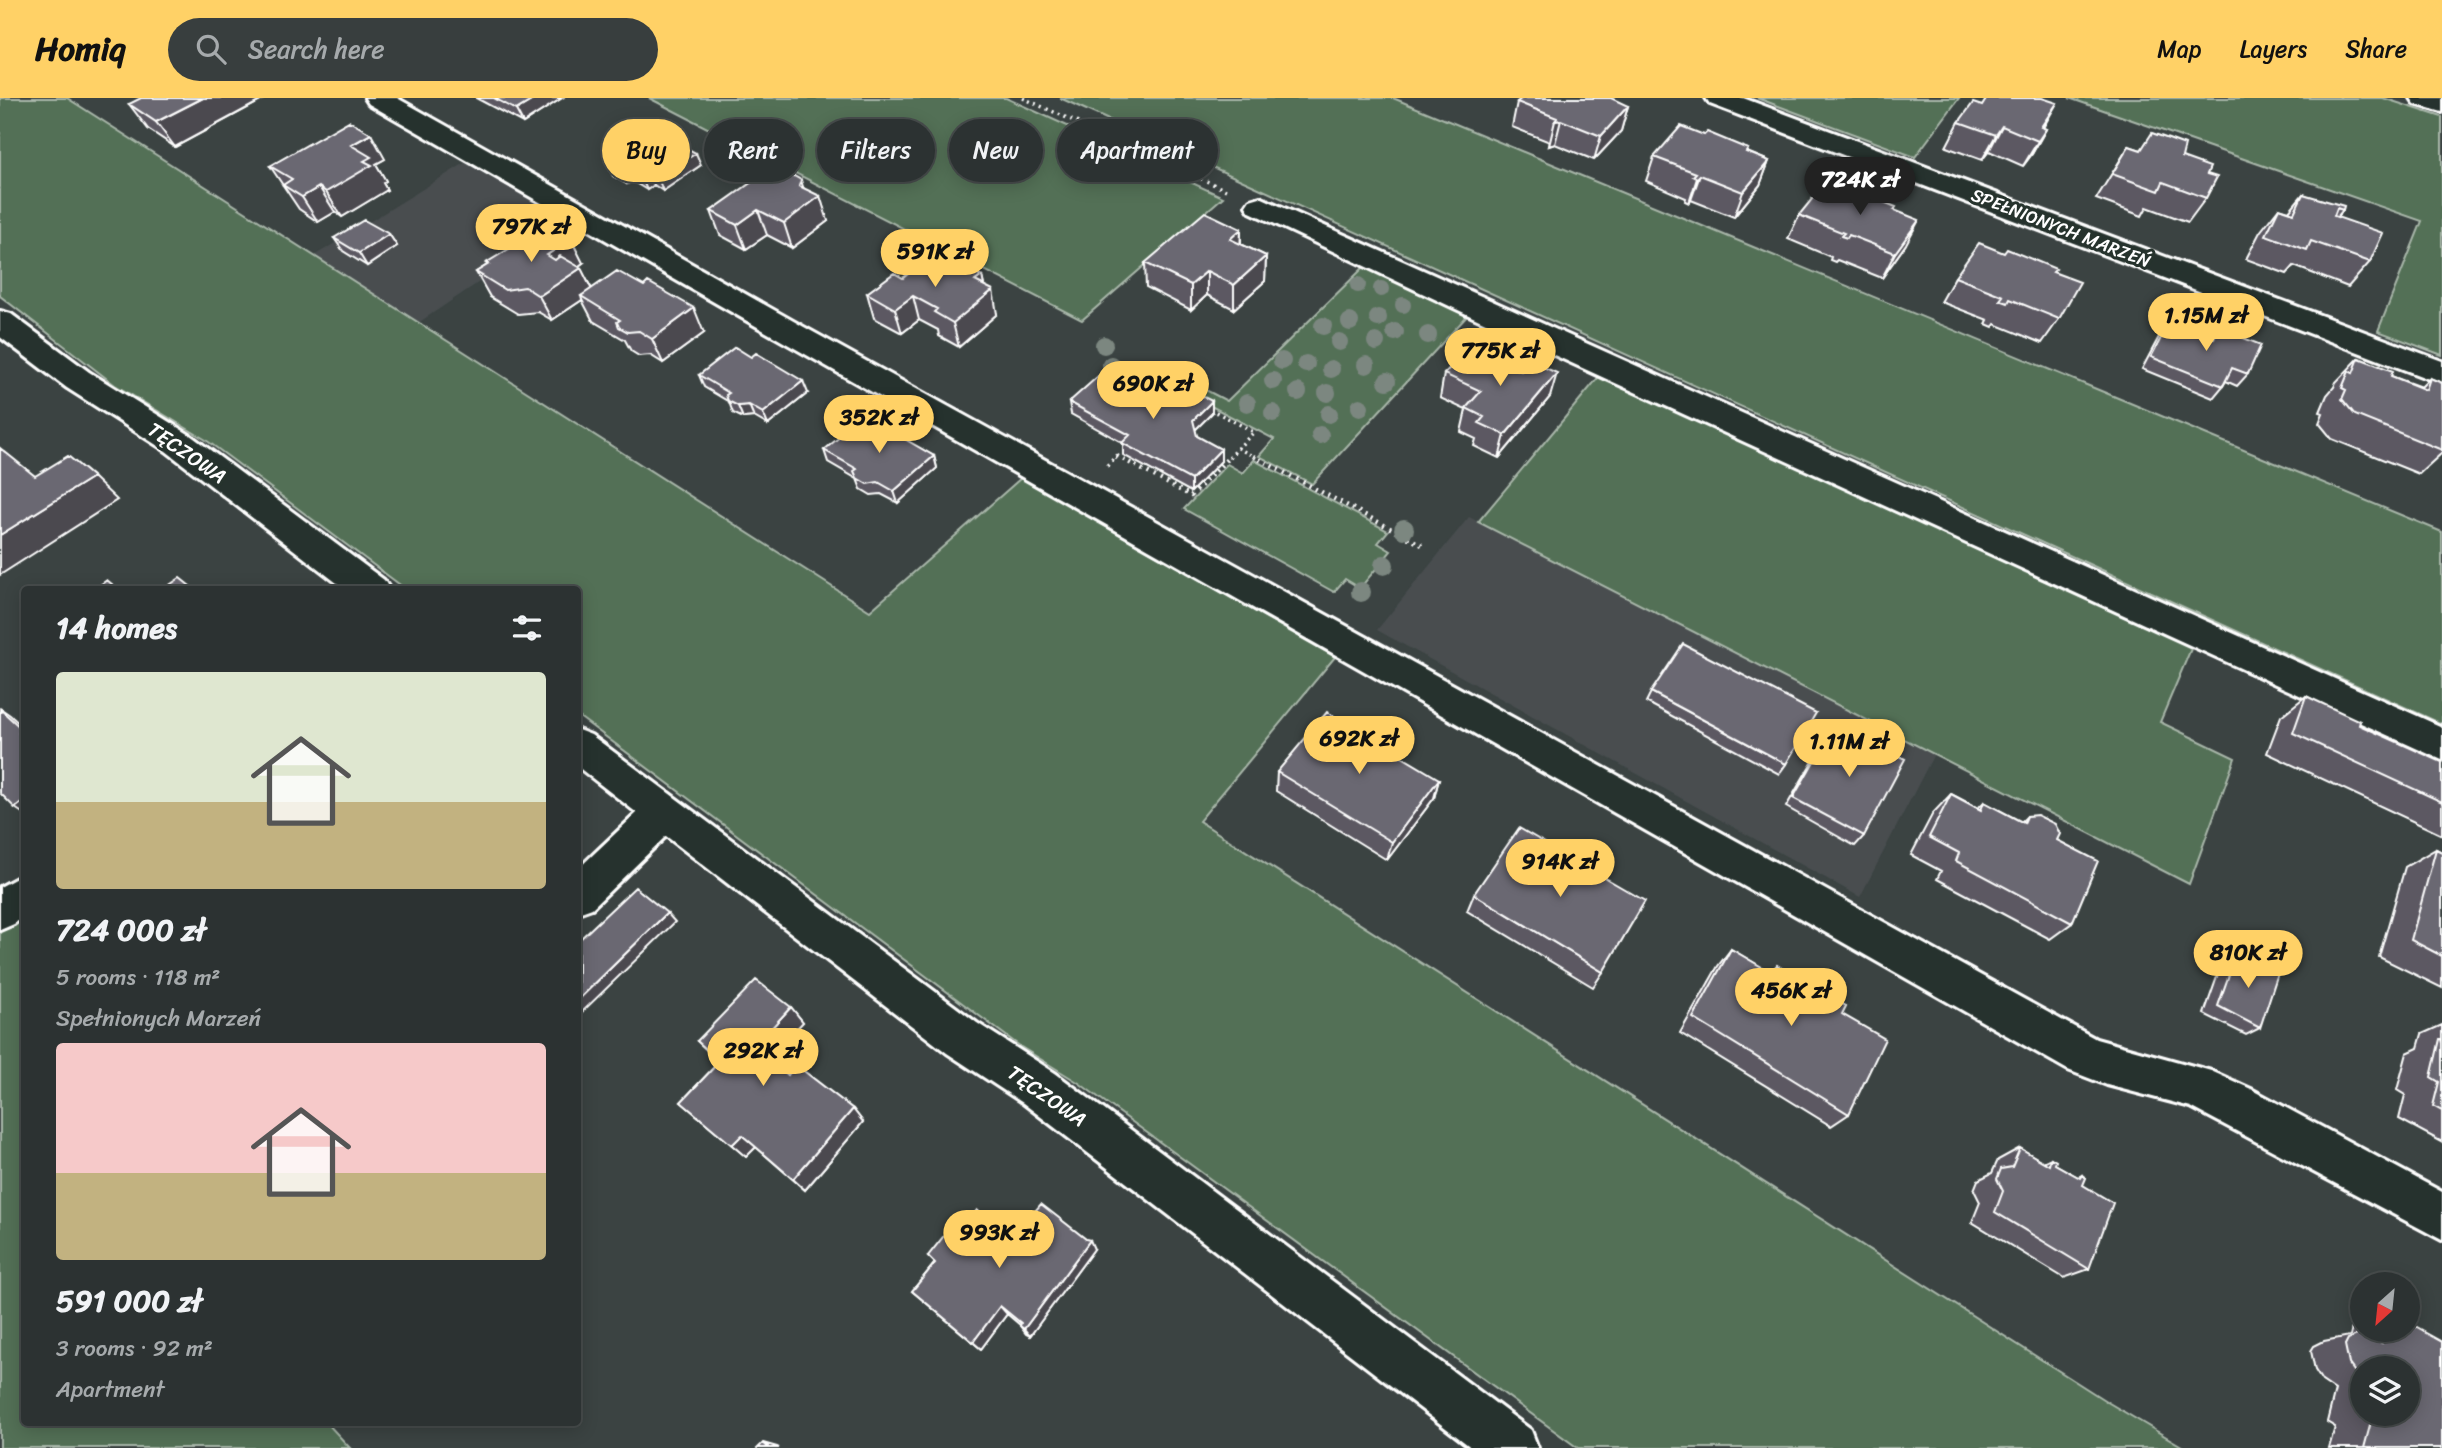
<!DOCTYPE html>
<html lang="en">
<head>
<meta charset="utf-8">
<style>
	body { margin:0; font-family:Sriracha,sans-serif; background:#383e3e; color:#f1f3f6; height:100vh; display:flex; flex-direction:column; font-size:26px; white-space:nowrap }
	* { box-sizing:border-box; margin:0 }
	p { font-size:23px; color:#a6aaac }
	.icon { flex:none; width:38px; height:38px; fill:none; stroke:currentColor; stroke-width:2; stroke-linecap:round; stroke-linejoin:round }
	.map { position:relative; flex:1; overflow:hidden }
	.drawer { position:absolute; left:21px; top:488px; width:560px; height:840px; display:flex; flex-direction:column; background:#2c3232; border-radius:7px; box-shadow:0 4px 18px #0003,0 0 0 2px #484d4d }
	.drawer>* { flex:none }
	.banner { position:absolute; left:602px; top:21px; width:665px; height:63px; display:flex; gap:14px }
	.needle { width:46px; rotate:207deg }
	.buttons { position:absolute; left:2350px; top:1174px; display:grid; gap:14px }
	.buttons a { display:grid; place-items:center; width:70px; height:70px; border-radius:50%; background:#2c3232; box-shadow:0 4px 18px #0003,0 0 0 2px #484d4d; font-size:35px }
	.price { position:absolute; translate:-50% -60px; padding:0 16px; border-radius:24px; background:#ffd166; color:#111; font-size:23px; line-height:46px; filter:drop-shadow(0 2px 4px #0008) }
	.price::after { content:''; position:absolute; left:50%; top:42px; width:21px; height:16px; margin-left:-10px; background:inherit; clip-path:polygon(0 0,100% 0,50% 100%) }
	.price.on { background:#222; color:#fff }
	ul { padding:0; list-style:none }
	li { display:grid; align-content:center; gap:14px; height:371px; padding:0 35px }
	li span { display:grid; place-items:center; height:217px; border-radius:7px; color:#555 }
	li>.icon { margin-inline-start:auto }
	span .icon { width:126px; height:126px; fill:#fffc; stroke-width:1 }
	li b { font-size:30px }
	h2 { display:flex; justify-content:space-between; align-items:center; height:84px; padding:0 35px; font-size:30px }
	.chip { padding:0 24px; border-radius:32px; background:#2c3232; box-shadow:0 4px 18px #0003,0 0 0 2px #484d4d; font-size:24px; line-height:63px }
	.chip.on { background:#ffd166; color:#111 }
	header { display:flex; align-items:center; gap:42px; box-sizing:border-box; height:98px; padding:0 35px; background:#ffd166; color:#111 }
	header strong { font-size:33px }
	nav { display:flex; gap:38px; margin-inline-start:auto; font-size:24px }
	.search { width:490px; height:63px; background:#383e3e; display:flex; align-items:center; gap:18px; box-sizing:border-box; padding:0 24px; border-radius:38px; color:#a6aaac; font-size:26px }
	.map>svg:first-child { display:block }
	.built { fill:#494e50 }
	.green { fill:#536f56; stroke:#a9b7aa; stroke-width:2 }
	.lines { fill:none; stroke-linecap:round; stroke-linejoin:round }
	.minor-casing { stroke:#fff; stroke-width:6 }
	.path-far1 { stroke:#fff; stroke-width:3.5; stroke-dasharray:2 4.5; stroke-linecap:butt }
	.path { stroke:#fff; stroke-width:4.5; stroke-dasharray:2 5; stroke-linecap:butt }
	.minor { fill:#26332d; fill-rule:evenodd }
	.tree { fill:#7c8780 }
	.wall { fill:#5c5962; stroke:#fff; stroke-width:2; fill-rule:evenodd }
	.shaded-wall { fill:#4b4850; stroke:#fff; stroke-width:2 }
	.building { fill:#6b6772; stroke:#fff; stroke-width:2 }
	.labels { text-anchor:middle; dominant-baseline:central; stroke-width:6; stroke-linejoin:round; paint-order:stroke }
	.far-street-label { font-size:18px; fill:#fff; stroke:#26332d }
	.street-label { font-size:21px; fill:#fff; stroke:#26332d }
</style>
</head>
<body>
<header>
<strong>Homiq</strong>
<div class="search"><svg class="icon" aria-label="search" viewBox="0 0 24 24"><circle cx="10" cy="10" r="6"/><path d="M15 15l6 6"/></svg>Search here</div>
<nav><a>Map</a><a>Layers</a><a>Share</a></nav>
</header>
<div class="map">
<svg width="2442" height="1350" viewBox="0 0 2442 1350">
	<rect width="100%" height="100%" fill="#3b4342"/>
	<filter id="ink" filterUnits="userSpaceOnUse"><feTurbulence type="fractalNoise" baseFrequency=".0143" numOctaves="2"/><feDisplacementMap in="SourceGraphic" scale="14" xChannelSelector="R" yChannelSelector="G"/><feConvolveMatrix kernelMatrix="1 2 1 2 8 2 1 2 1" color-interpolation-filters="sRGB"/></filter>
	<g filter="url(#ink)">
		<path class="built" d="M465,65l104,59 -151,101 -104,-67z
			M1469,419l465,237 -74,143 -483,-267z"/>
		<path class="green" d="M0,0h67l803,513 151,-133 314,179 -136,164 910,582 76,45h-607l-499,-365 -58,-36 -443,-331v-126h-171l-201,-150 -91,-55 -115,-89z
			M649,0h357l217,99 -141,123z
			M1060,0h333l1049,434v192z
			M1757,0h202l-44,59z
			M2069,0h314l59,19v238l-64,-24 44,-110z
			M1364,169l104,48 -156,169 -53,-28 15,-17 -126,-66 9,-8 70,36z
			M1602,275l591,271 -33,78 75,36 -46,126 -711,-362z
			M1254,362l134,71 -10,12 13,8 -31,37 -15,-9 -11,13 -150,-83 43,-45 16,9z
			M24,812v513h303l23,25h-350v-519z"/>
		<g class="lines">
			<defs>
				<path id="minor" d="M365,0h32l407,229 1292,712 115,32 40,18 191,103v48l-251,-133 -84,-22 -39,-15 -1286,-729 -413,-237z
					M1706,0h37l699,263v23l-732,-280z
					M2411,0h31v14l-27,-8z
					M1260,99l1182,530v33l-899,-410 -293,-138 -4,-6 4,-6z
					M0,213l11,3 78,58 101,63 194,145 6,10h-44l-180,-139 -99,-63 -67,-51z
					M578,632l13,5 386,288 78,50 476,357 7,18h-66l-449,-345 -76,-50 -281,-217 -74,72 -14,5v-44l59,-56 -59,-46z
					M24,776v42l-10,8 -14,6v-43z"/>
			</defs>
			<use href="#minor" class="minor-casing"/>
			<path class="path-far1" d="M1023,0l203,92
				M1135,292l13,-12 23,11
				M1210,311l44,23 -16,16
				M1115,360h5
				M1229,360l9,-10 18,10"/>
			<path class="path" d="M1253,358l169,89
				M1107,368l10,-10 74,40 39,-40"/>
			<use href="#minor" class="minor"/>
		</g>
		<g class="tree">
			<circle cx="1358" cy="187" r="8"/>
			<circle cx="1381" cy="191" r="8"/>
			<circle cx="1403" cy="207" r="8"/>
			<circle cx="1378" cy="220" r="9"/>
			<circle cx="1350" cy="224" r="9"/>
			<circle cx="1323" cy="228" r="9"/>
			<circle cx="1395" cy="234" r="9"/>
			<circle cx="1428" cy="237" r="9"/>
			<circle cx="1339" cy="244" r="9"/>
			<circle cx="1376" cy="244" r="9"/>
			<circle cx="1104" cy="247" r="9"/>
			<circle cx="1282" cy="263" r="9"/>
			<circle cx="1306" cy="266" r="9"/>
			<circle cx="1111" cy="267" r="9"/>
			<circle cx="1366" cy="267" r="9"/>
			<circle cx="1331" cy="271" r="9"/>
			<circle cx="1131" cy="280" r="9"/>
			<circle cx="1273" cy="283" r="9"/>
			<circle cx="1387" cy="283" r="9"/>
			<circle cx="1298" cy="294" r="9"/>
			<circle cx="1327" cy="295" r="9"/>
			<circle cx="1247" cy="305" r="9"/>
			<circle cx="1360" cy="309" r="9"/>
			<circle cx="1273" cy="315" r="9"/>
			<circle cx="1329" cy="316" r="9"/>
			<circle cx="1320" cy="337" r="9"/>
			<circle cx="1404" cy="431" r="10"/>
			<circle cx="1384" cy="467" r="10"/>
			<circle cx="1361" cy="494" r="10"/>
		</g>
		<path class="wall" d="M476,0h86l-39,25z
			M264,1l-89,48 -27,-18 -19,-25z
			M1517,4l111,4 -7,25 -27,29 -39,-16 -6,2 1,-4 -38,-15z
			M1959,24l84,6 3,1 -14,25 -9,12 -34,-15 -7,9 -36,-13z
			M1704,37l44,14 -1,3 22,9 -9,24 -26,32 -43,-17 -2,3 -4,-2 1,-3 -40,-17 8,-24z
			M678,45l23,22 -38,26 -9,-6 -7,5 -15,-9 -5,3 -14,-8 -6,-13z
			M2129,48l12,4 41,7 25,17 -1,24 -18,24 -41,-15 -5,9 -46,-17z
			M385,61l-9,5 10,17 -3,2 4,7 -45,27 -7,-5 -17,10 -19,-13 -29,-43z
			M803,89l25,34 -36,27 -25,-13 -21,14 -26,-14 -9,-24z
			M2303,96l40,16 -6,7 33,45 -22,25 -54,-21 -7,8 -41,-15 14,-27 19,-24 10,3z
			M1895,112l11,34 -24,34 -45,-18 -2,2 -5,-2 1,-3 -43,-18 11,-24z
			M1241,131v15l25,12 -1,25 -31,28 -27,-14 -16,15 -45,-23 -1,-24z
			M389,136l8,12 -30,20 -24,-15 -9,-13z
			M486,165h97l-4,3 13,23 112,44 -41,30 -13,-8 -11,1 -8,-5 -6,-11 -32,-19 -11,-21 -30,20 -14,-8 -20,2 -28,-17 -14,-25 11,-7z
			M945,168l37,10 2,10 13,28 -38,33 -20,-11 -1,-6 -19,-10 -17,13 -28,-15 -7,-25 36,-15z
			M2053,174l6,47 -17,24 -47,-19 -2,3 -7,-3 2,-4 -47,-18 14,-25z
			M2170,223l42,16 7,-9 29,46 -11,12 -11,-5 -3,5 -10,12 -71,-29 19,-36z
			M2359,260l32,18 30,11 9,-9 12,5v70l-23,21 -87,-35 -13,-16 4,-10 -3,-1 7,-17 7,-8 2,-5z
			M1444,276l106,23 -51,61 -25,-12 2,-7 -15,-7 5,-22 -26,-12z
			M699,277l109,18 -40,32 -14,-8 -11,1 -10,-5 -4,-11 -25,-15z
			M1154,300l58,15 -17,17 2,6 24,25 -30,31 -68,-37v-12l-52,-29 -2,-12z
			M878,332l56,26 3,12 -39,35 -17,-9 -10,1 -10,-6 -4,-10 -29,-17 -4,-12z
			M1651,594l135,72 -7,10 -133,-72z
			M2306,598l53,29 83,37v73l-175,-82 14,-37z
			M1836,625l28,113 -9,10 -69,-39 43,-74z
			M1277,674l162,7 -5,19 -47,62 -111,-69z
			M1951,696l27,14 6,-6 37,20 6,-6 30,24 15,83 -22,16 -113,-60 4,-8 -30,-16 22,-42z
			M2436,751l6,3v136l-63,-31 26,-90z
			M1474,796l129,78 -10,15 -126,-76z
			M1731,851l39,23 7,-7 65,49 7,100 -18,12 -151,-93 38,-67z
			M2237,854l23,76 -14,7 -42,-21 19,-54z
			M791,909l12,15 -35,37 20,16 65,34 10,13 -58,68 -49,-43 -10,10 -65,-55 38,-40 -22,-21z
			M2442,927v117l-43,-23 6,-24 -8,-5 10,-37 11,-5 4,-14z
			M2020,1050l23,14 8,-4 4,6 23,13 4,-2 7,94 -25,9 -92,-56 8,-20 -6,-12 4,-10 14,-7 6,-13z
			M995,1127h7l6,10v1l3,3 83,10 -64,87 -4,-2 -6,-8v-1l-13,-11 -26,35 -69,-58 23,-28 -7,-7z
			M2362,1219v13h46l34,118h-113l6,-21 -8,-5 8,-32 -13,-9 -7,-11 -4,-19 3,-5 10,-5 26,-5 4,-17zM2362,1270l46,46h-46z"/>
		<path class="shaded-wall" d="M203,0h60l1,1 -89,48 -19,-25z
			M536,0h26l-39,25 -7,-13z
			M2057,5l-14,25 -2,-1z
			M1628,8l-7,25 -27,29 7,-24z
			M1561,22l-6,24 -6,2 6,-25z
			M2002,28l-13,25 -7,9 14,-25z
			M2046,31l-14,25 -9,12 15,-25z
			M371,36l14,25 -9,5 10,17 -3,2 4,7 -45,27 -16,-25 25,-47z
			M696,55l5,12 -38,26 -5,-13z
			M1769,63l-9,24 -26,32 9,-25z
			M626,71l6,12 -5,3 -5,-12z
			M648,74l6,13 -7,5 -6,-13z
			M1700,77l-9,25 -2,3 8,-25z
			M801,82l7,25 12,-9 8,25 -36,27 -8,-25z
			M319,89l16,25 -17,10 -16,-25z
			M758,112l9,25 -21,14 -9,-24z
			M1919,122l-13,24 -24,34 13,-25z
			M1241,131l-1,24 -10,-14z
			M389,136l8,12 -30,20 -8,-13z
			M571,141l12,24 -23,16 -13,-24z
			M1266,158l-1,25 -31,28v-24z
			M581,170l12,24 -12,4 1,4 -30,20 -13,-24z
			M1207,173v24l-16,15v-25z
			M982,178l4,20 7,-6 4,24 -38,33 -6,-24 22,-42z
			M913,198l6,24 -17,13 -7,-24z
			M694,210l10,25 -41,30 -11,-24z
			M1557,275l-7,24 -51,61 6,-23z
			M803,283l5,12 -40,32 -5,-12z
			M1212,303v12l-19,19v-12z
			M749,307l5,12 -11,1 -5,-12z
			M1221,351v12l-30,31v-12z
			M934,358l3,12 -39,35 -4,-12z
			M93,379l24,23 -117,75v-40z
			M0,610l10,7 14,13v9l-5,-4z
			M1439,681l-5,19 -47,62 5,-18z
			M24,703v13l-9,-6z
			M667,815l8,9 -97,94v-16z
			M791,909l12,15 -37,40 -12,-15z
			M853,1011l10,13 -58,68 -12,-11z
			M742,1037l14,12 -10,10 -14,-12z
			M1002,1127l6,10 -2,3 -7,-9z
			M1090,1142l4,9 -64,87 -6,-7z
			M1000,1208l7,8 -26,35 -8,-7z
			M763,1345l14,4 2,1h-10z"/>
		<path class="building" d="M141,0h62l-47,24 -27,-18z
			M494,0h42l-20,12z
			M1522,0h89l17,8 -27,30 -40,-16 -6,1 2,-3 -40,-16z
			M1987,0h55l15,5 -16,24 5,2 -8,12 -36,-15 -6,9 -37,-13 14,-19 9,3z
			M349,23l22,13 -20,11 20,12 -7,4 8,4 -46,27 -7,-5 -17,10 -19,-12 9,-6 -22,-13z
			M1681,28l23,9 3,-3 41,17 -2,3 23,9 -26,31 -43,-17 -3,3 -4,-2 3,-3 -42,-16z
			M660,31l15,8 -4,3 25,13 -38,25 -10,-6 -7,5 -15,-8 -4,3 -15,-9z
			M2152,35l33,12 -3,12 28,10 -3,7 10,3 -11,21 -43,-16 -4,9 -47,-17 17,-28 12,4z
			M769,72l16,8 9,-2 7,4 -2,6 21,10 -36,27 -26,-13 -21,15 -26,-14z
			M1825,85l23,9 3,-3 45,18 -2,3 25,10 -24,33 -46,-18 -2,3 -6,-2 3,-3 -45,-18z
			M2303,96l41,12 -1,4 -6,-2 -3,8 49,17 -13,29 -59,-21 -4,9 -41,-15 13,-27 15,5z
			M1205,114l36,17 -11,10 36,17 -32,29 -27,-14 -16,14 -46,-22z
			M364,122l25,14 -30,19 -25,-15z
			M548,127l23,14 -24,16 8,5 5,-4 21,12 -42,28 -14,-9 -20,3 -29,-18 13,-8 -3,-1z
			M1979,145l25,10 3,-4 49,20 -3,3 27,10 -21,37 -49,-20 -2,4 -8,-3 3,-4 -48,-19z
			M929,159l16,9 7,-5 30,15 -7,5 18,9 -40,33 -19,-11 3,-3 -24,-13 -18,13 -28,-16 27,-20 9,5z
			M617,173l27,15 4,-4 46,26 -42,31 -13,-8 -11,1 -9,-5 -2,-5 3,-2 -39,-24z
			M2170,223l44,17 5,-10 42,17 -13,29 -16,-6 -9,18 -72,-29z
			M735,249l16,10 5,-4 47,28 -40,32 -14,-8 -11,1 -10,-5 -2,-6 3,-2 -30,-18z
			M1469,249l52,24 9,-10 27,12 -52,62 -26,-12 5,-6 -18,-9 15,-17 -37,-17z
			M2359,260l34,13 -2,5 35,14 4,-12 12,5v67l-87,-35 -13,-16 4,-9 -4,-2 7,-17 4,2z
			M1104,273l50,27 18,-17 40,20 -19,19 4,16 24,13 -30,31 -69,-37 8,-8 -61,-33z
			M860,322l18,10 4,-4 52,30 -40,35 -16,-9 -11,2 -10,-6 -3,-7 3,-2 -33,-19z
			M0,350l35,28 33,-20 25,21 -93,58z
			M180,480l15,12h-33z
			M107,482l12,10h-26z
			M1683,546l133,69 -30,51 -135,-72z
			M2306,598l54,25 -1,4 83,37v40l-149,-69z
			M0,611l23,21 -4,3 5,4v64l-9,7 -15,-15z
			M1327,614l112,67 -47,63 -115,-70z
			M1836,625l69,36 -41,77 -71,-38z
			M1951,696l30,16 3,-8 40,21 3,-7 10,-1 18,9 5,10 -3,6 41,21 -26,62 -116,-62 3,-8 -30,-16z
			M1519,730l126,73 -42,71 -129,-78z
			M2436,751l6,3v104l-31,-16z
			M635,789l32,26 -89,87v-59z
			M1731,851l41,24 5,-8 35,20 34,21 -4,8 43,25 -36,75 -156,-96z
			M2237,854l41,21 -18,55 -42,-22z
			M756,882l35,27 -37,40 34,28 8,-10 57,44 -60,70 -51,-44 -10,10 -51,-43 39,-41 -23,-20z
			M2440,941h2v72l-9,-5 6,-24 -8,-5z
			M2020,1050l29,17 2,-7 5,3 -1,3 25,14 2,-3 4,3 -3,7 30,18 -24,66 -94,-57 8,-21 -6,-12 4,-10 11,-2z
			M1041,1106l45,35 4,1 -66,89 -4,-3 1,-3 -21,-17 -27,36 -61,-51 23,-28 -7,-7 19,-24 8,6 22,-28 18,15 3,-3 4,3 -3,4 12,10z
			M2408,1225l34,19v106h-78l7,-26 -8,-4 1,-4h44v-46h-46v11l-5,-4 -8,-11 -4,-19 3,-6 11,-5 23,9 3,-13h23z
			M763,1345l6,5h-11z"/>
	</g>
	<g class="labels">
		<g class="far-street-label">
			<text transform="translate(2061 130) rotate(21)">SPEŁNIONYCH MARZEŃ</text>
		</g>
		<g class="street-label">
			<text transform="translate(187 355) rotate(35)">TĘCZOWA</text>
			<text transform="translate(1047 998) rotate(35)">TĘCZOWA</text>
		</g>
	</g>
</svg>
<div class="buttons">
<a><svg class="needle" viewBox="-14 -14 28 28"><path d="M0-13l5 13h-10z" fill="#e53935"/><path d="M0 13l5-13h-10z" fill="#a6aaac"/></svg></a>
<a><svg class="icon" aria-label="layers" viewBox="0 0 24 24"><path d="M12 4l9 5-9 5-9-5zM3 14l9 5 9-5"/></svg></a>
</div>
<b class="price on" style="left:1860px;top:119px">724K zł</b>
<b class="price" style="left:531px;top:166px">797K zł</b>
<b class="price" style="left:935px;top:191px">591K zł</b>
<b class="price" style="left:2206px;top:255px">1.15M zł</b>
<b class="price" style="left:1500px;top:290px">775K zł</b>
<b class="price" style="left:1153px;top:323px">690K zł</b>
<b class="price" style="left:879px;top:357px">352K zł</b>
<b class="price" style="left:1359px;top:678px">692K zł</b>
<b class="price" style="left:1849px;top:681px">1.11M zł</b>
<b class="price" style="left:1560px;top:801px">914K zł</b>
<b class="price" style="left:2248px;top:892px">810K zł</b>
<b class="price" style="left:1791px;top:930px">456K zł</b>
<b class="price" style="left:763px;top:990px">292K zł</b>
<b class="price" style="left:999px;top:1172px">993K zł</b>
<div class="banner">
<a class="chip on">Buy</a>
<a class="chip">Rent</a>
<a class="chip">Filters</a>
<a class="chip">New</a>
<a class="chip">Apartment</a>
</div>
<section class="drawer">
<h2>14 homes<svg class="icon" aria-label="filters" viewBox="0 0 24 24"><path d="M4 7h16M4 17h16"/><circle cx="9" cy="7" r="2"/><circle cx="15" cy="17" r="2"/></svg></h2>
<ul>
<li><span style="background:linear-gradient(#dfe7d0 60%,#c2b280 0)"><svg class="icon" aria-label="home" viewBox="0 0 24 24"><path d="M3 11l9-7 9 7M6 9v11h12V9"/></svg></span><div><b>724 000 zł</b><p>5 rooms · 118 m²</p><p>Spełnionych Marzeń</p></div></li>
<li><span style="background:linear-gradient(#f6c9c9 60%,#c2b280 0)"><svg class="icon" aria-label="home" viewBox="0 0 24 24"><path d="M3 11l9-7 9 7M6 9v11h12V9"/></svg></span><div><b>591 000 zł</b><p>3 rooms · 92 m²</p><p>Apartment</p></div></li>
</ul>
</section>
</div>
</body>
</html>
